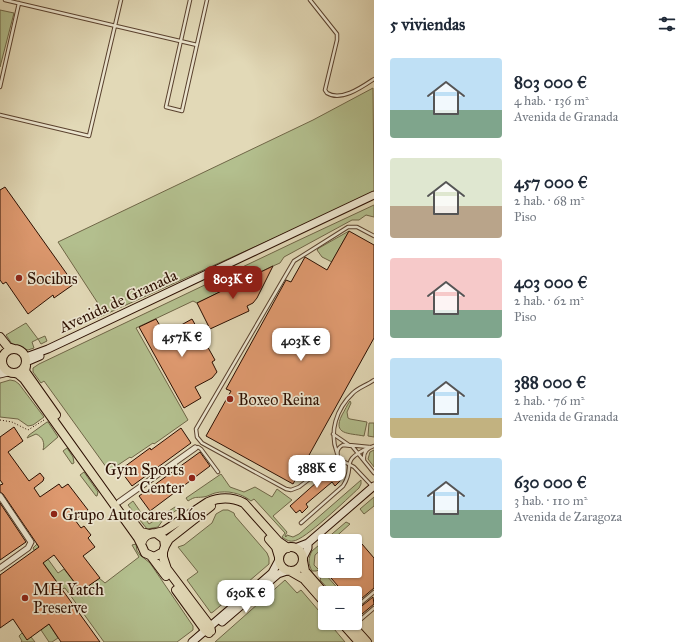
<!DOCTYPE html>
<html lang="es">
<head>
<meta charset="utf-8">
<style>
	body { margin:0; font-family:"IM FELL Great Primer",serif; background:#f2f2f3; color:#1f2937; height:100vh; display:flex; flex-direction:column; font-size:15px; white-space:nowrap }
	* { box-sizing:border-box; margin:0 }
	p { font-size:13px; color:#747a83 }
	.icon { flex:none; width:22px; height:22px; fill:none; stroke:currentColor; stroke-width:2; stroke-linecap:round; stroke-linejoin:round }
	.map { position:relative; flex:1; overflow:hidden }
	.details { display:flex; flex-direction:column; background:#fff; width:320px }
	.details>* { flex:none }
	.controls { position:absolute; left:318px; top:534px; display:grid; gap:8px }
	.controls a { display:grid; place-items:center; width:44px; height:44px; border-radius:4px; background:#fff; box-shadow:0 1px 3px #0004; font-size:20px }
	.price { position:absolute; translate:-50% -34px; padding:0 9px; border-radius:8px; background:#fff; color:#222; font-size:13px; line-height:26px; filter:drop-shadow(0 1px 2px #0008) }
	.price::after { content:''; position:absolute; left:50%; top:24px; width:12px; height:9px; margin-left:-6px; background:inherit; clip-path:polygon(0 0,100% 0,50% 100%) }
	.price.active { background:#8f2418; color:#fff }
	ul { padding:0; list-style:none }
	li { display:flex; align-items:center; gap:12px; height:100px; padding:0 16px }
	li span { display:grid; place-items:center; flex:none; width:112px; height:80px; border-radius:4px; color:#555 }
	li>.icon { margin-inline-start:auto }
	span .icon { width:48px; height:48px; fill:#fffc; stroke-width:1 }
	li b { font-size:17px }
	h2 { display:flex; justify-content:space-between; align-items:center; height:48px; padding:0 16px; font-size:17px }
	main { display:flex; flex:1; min-height:0 }
	.map>svg:first-child { display:block }
	.green { fill:#b3bf8e; stroke:#6f6647 }
	.building { fill:#de996f; stroke:#2b0e00 }
	.lines { fill:none; stroke-linecap:round; stroke-linejoin:round }
	.lane-casing { stroke:#59412e; stroke-width:4.5 }
	.street-casing { stroke:#59412e; stroke-width:7 }
	.secondary-casing { stroke:#2b0e00; stroke-width:9 }
	.primary-casing { stroke:#2b0e00; stroke-width:10 }
	.path { stroke:#2b0e00; stroke-width:1; stroke-dasharray:1 2; stroke-linecap:butt }
	.lane { stroke:#ece6d0; stroke-width:2.5 }
	.street { stroke:#ece6d0; stroke-width:5 }
	.secondary { stroke:#ece6d0; stroke-width:7 }
	.primary { stroke:#e2d9b7; stroke-width:8 }
	.poi-dot { fill:#8f2418; stroke:#ece6d0; stroke-width:1.5 }
	.labels { text-anchor:middle; dominant-baseline:central; stroke-width:3.5; stroke-linejoin:round; paint-order:stroke }
	.poi-label { font-size:16px; fill:#2b0e00; stroke:#ece6d0; text-anchor:start }
	.street-label { font-size:16px; fill:#2b0e00; stroke:#ece6d0 }
</style>
</head>
<body>
<main>
<div class="map">
<svg width="374" height="642" viewBox="0 0 374 642">
	<rect width="100%" height="100%" fill="#e2d9b7"/>
	<filter id="stains"><feTurbulence type="fractalNoise" baseFrequency=".005" numOctaves="4"/><feColorMatrix values="0 0 0 0 .2 0 0 0 0 .09 0 0 0 0 .02 0 0 0 .5 -.17"/></filter>
	<radialGradient id="worn" r=".72"><stop offset=".6" stop-color="#630" stop-opacity="0"/><stop offset="1" stop-color="#630" stop-opacity=".3"/></radialGradient>
	<path class="green" d="M0,10l14,3 -14,54z
		M373,88l1,105 -279,126 -3,-6 9,-5 -43,-66 255,-122z
		M374,205v12l-8,-2 -7,5h-7l-68,37 -4,6 -7,3 -76,37 -4,-2 -57,27 52,92 -34,24 -1,-1 -22,15 -1,-1 -21,14 -65,-90 -3,2 -8,-11v-4l6,-4 258,-123z
		M349,231l-17,31 -10,-5 -5,-7 2,-2z
		M26,323l12,16 7,-3 2,5 -6,3 -3,-5 -6,3 2,6 -6,2 -14,-5 -2,-1 -6,-9z
		M10,380l5,1 4,3 25,33 -11,8 -5,1 -10,-7 -18,-2v-34z
		M350,401l1,2 -4,9 1,6 2,1 17,3 -3,14c-15,-3 -32,-1 -22,-21 3,-5 5,-10 8,-14z
		M47,422h1l10,15 -15,13c2,-7 0,-13 -7,-16l-9,4 2,-3z
		M369,423h5v14l-6,-1z
		M67,448l6,9 1,6 -2,1 -9,-13z
		M374,450v17l-6,-8 2,-7z
		M84,472l14,20 -1,4h-1l-16,-21z
		M221,474l9,13 14,5 11,-5 17,10 5,-8 15,11 -19,16 14,16 -2,4 1,1 1,-2 6,2 6,-3 62,-54v4l-2,4c-11,10 -55,53 -66,53 -4,1 -8,-2 -11,-4l3,-4 -31,-34 -3,2c-10,-8 -24,-11 -36,-8 -4,1 -8,4 -12,4 -8,1 -7,-1 -15,4l-2,-3z
		M374,497v9l-10,8 -4,-5z
		M133,501l16,23 26,-17 3,2 -15,11 -5,7 -11,2 -19,-24z
		M223,510h5l6,3 1,3 32,37 2,5v6l-56,48 -2,1 -24,-33 11,-8 -20,-25 6,-2 28,-22 4,-9z
		M346,522l4,2 -19,17h-6v5l-10,9 -1,10 5,5 -3,1h-4c-4,-7 -4,-13 0,-20z
		M37,544l21,29 6,-4 17,22 18,-13 6,5 34,-26 -7,-12 4,-1 1,7 3,4 10,8 43,63v4l-16,12h-73l-39,-54 -3,1 -28,-39 -1,-2z
		M322,574l2,2 2,-1 15,17 -9,1 -12,-13z
		M285,580l12,13 4,-3 24,28v5h4l16,19h-130z
		M49,624l9,14 -6,4h-3l-8,-12z
		M22,633l9,4 4,5h-14l1,-1 -3,-5z"/>
	<path class="building" d="M5,187l69,97 -20,14 -1,-3 -25,19 -22,-32 -3,2 -3,-4v-90z
		M349,231l25,14v93l-81,146 -87,-48 25,-45 -5,-2 60,-109 5,2 14,-25 22,13z
		M273,266l-16,32 -4,5 -6,3 2,5 -39,18 -13,-26z
		M156,319l9,15 27,-15 23,41 -3,2 5,10 -5,6 -17,9 6,11 -17,10 -45,-81z
		M14,427l9,14 -15,11 21,29 11,-8 4,5 -1,3 -9,7 6,9 19,-13 3,4 6,-4 20,26 -13,10 6,8 3,-2 7,9 -3,3 7,9 -12,9 17,22 -19,13 -27,-36 -11,8 57,79h-39l-12,-18 -22,16 -14,-21 -13,9v-53l39,-28 -36,-53 -3,-2v-7l3,-1 -3,-4v-43z
		M181,428l10,15 -59,43 -12,-16 30,-22 1,2z
		M200,452l10,14 -60,45 -11,-15z
		M335,466l9,11 -9,9 -3,-4 -26,22 2,3 -6,6 -2,-3 -4,3 -6,-7z
		M0,503l26,39 -26,18z
		M362,544l12,14v30l-19,16v-11h-11l-19,-22h30v-21z
		M373,597l1,7 -12,10 -4,-5z"/>
	<g class="lines">
		<defs>
			<path id="lane" d="M5,0l192,45
				M190,0l-24,107 16,4 25,-111
				M310,0l27,34v6l-12,50 2,3c14,9 35,-6 47,-14
				M0,87l19,-84
				M0,115l89,21 32,-136
				M333,434l16,11 20,2
				M196,448l2,-1 3,2 17,23
				M337,453c-8,-21 -1,-44 16,-60 5,-5 14,-8 21,-13
				M338,457l-39,30 -8,3 -5,-1 -84,-46 -5,-6 -1,-8 98,-168 54,-34h9l17,9
				M364,460c-1,-8 3,-12 10,-14
				M372,486l-18,-19 -15,-8c-3,-6 -2,-11 4,-14l9,1 22,27
				M301,523l42,-37c14,-21 -6,-24 27,-39
				M355,608l19,-16
				M353,626l21,-18"/>
			<path id="street" d="M0,496l31,46 -3,6 -28,20
				M119,502l76,-54"/>
			<path id="secondary" d="M26,357l22,-8 326,-154
				M26,362l14,-6
				M0,369l4,-2
				M0,374l8,-2
				M295,548l13,-5 66,-57
				M303,558l5,-10v-5
				M222,622l56,-48 9,-3
				M192,642l80,-69 7,-13"/>
			<path id="primary" d="M0,337l8,10 6,2
				M2 361a12 12 0 1 1 24 0a12 12 0 1 1-24 0Z
				M26,366l-1,5 2,3 29,41
				M15,373l3,1 6,5 114,159 3,6
				M134,523l7,9 8,2
				M156,533l8,-2 44,-29c12,-5 24,-5 36,1l34,38 10,7
				M269,539l7,8 3,10
				M165,546l4,-7 42,-33
				M279 559a12 12 0 1 1 24 0a12 12 0 1 1-24 0Z
				M163,552l-9,5 -9,-4 -4,-9c2,-8 7,-11 15,-11l8,6 1,7 -2,6v5l4,12 43,57 1,5
				M151,556l15,20
				M303,561l2,10 20,23
				M290,571l14,8 21,24
				M176,590l29,40 4,3
				M342,623l17,19
				M350,623l17,19"/>
		</defs>
		<use href="#lane" class="lane-casing"/>
		<use href="#street" class="street-casing"/>
		<use href="#secondary" class="secondary-casing"/>
		<use href="#primary" class="primary-casing"/>
		<path class="path" d="M0,420l12,2 16,8 16,-10"/>
		<use href="#lane" class="lane"/>
		<use href="#street" class="street"/>
		<use href="#secondary" class="secondary"/>
		<use href="#primary" class="primary"/>
	</g>
	<g class="poi-dot">
		<circle cx="19" cy="278" r="4"/>
		<circle cx="230" cy="399" r="4"/>
		<circle cx="192" cy="478" r="4"/>
		<circle cx="54" cy="514" r="4"/>
		<circle cx="25" cy="598" r="4"/>
	</g>
	<g class="labels">
		<g class="poi-label">
			<text x="27" y="278">Socibus</text>
			<text x="238" y="399">Boxeo Reina</text>
			<text x="184" y="469" text-anchor="end">Gym Sports<tspan x="184" dy="18">Center</tspan></text>
			<text x="62" y="514">Grupo Autocares Ríos</text>
			<text x="33" y="589">MH Yatch<tspan x="33" dy="18">Preserve</tspan></text>
		</g>
		<g class="street-label">
			<text transform="translate(118 301) rotate(-25)">Avenida de Granada</text>
		</g>
	</g>
	<rect width="100%" height="100%" filter="url(#stains)"/>
	<rect width="100%" height="100%" fill="url(#worn)"/>
</svg>
<div class="controls">
<a>+</a>
<a>−</a>
</div>
<b class="price active" style="left:233px;top:300px">803K €</b>
<b class="price" style="left:182px;top:358px">457K €</b>
<b class="price" style="left:301px;top:362px">403K €</b>
<b class="price" style="left:317px;top:489px">388K €</b>
<b class="price" style="left:246px;top:614px">630K €</b>
</div>
<section class="details">
<h2>5 viviendas<svg class="icon" aria-label="filters" viewBox="0 0 24 24"><path d="M4 7h16M4 17h16"/><circle cx="9" cy="7" r="2"/><circle cx="15" cy="17" r="2"/></svg></h2>
<ul>
<li><span style="background:linear-gradient(#bfe0f5 65%,#7fa58c 0)"><svg class="icon" aria-label="home" viewBox="0 0 24 24"><path d="M3 11l9-7 9 7M6 9v11h12V9"/></svg></span><div><b>803 000 €</b><p>4 hab. · 136 m²</p><p>Avenida de Granada</p></div></li>
<li><span style="background:linear-gradient(#dfe7d0 60%,#b9a48a 0)"><svg class="icon" aria-label="home" viewBox="0 0 24 24"><path d="M3 11l9-7 9 7M6 9v11h12V9"/></svg></span><div><b>457 000 €</b><p>2 hab. · 68 m²</p><p>Piso</p></div></li>
<li><span style="background:linear-gradient(#f6c9c9 65%,#7fa58c 0)"><svg class="icon" aria-label="home" viewBox="0 0 24 24"><path d="M3 11l9-7 9 7M6 9v11h12V9"/></svg></span><div><b>403 000 €</b><p>2 hab. · 62 m²</p><p>Piso</p></div></li>
<li><span style="background:linear-gradient(#bfe0f5 75%,#c2b280 0)"><svg class="icon" aria-label="home" viewBox="0 0 24 24"><path d="M3 11l9-7 9 7M6 9v11h12V9"/></svg></span><div><b>388 000 €</b><p>2 hab. · 76 m²</p><p>Avenida de Granada</p></div></li>
<li><span style="background:linear-gradient(#bfe0f5 65%,#7fa58c 0)"><svg class="icon" aria-label="home" viewBox="0 0 24 24"><path d="M3 11l9-7 9 7M6 9v11h12V9"/></svg></span><div><b>630 000 €</b><p>3 hab. · 110 m²</p><p>Avenida de Zaragoza</p></div></li>
</ul>
</section>
</main>
</body>
</html>
